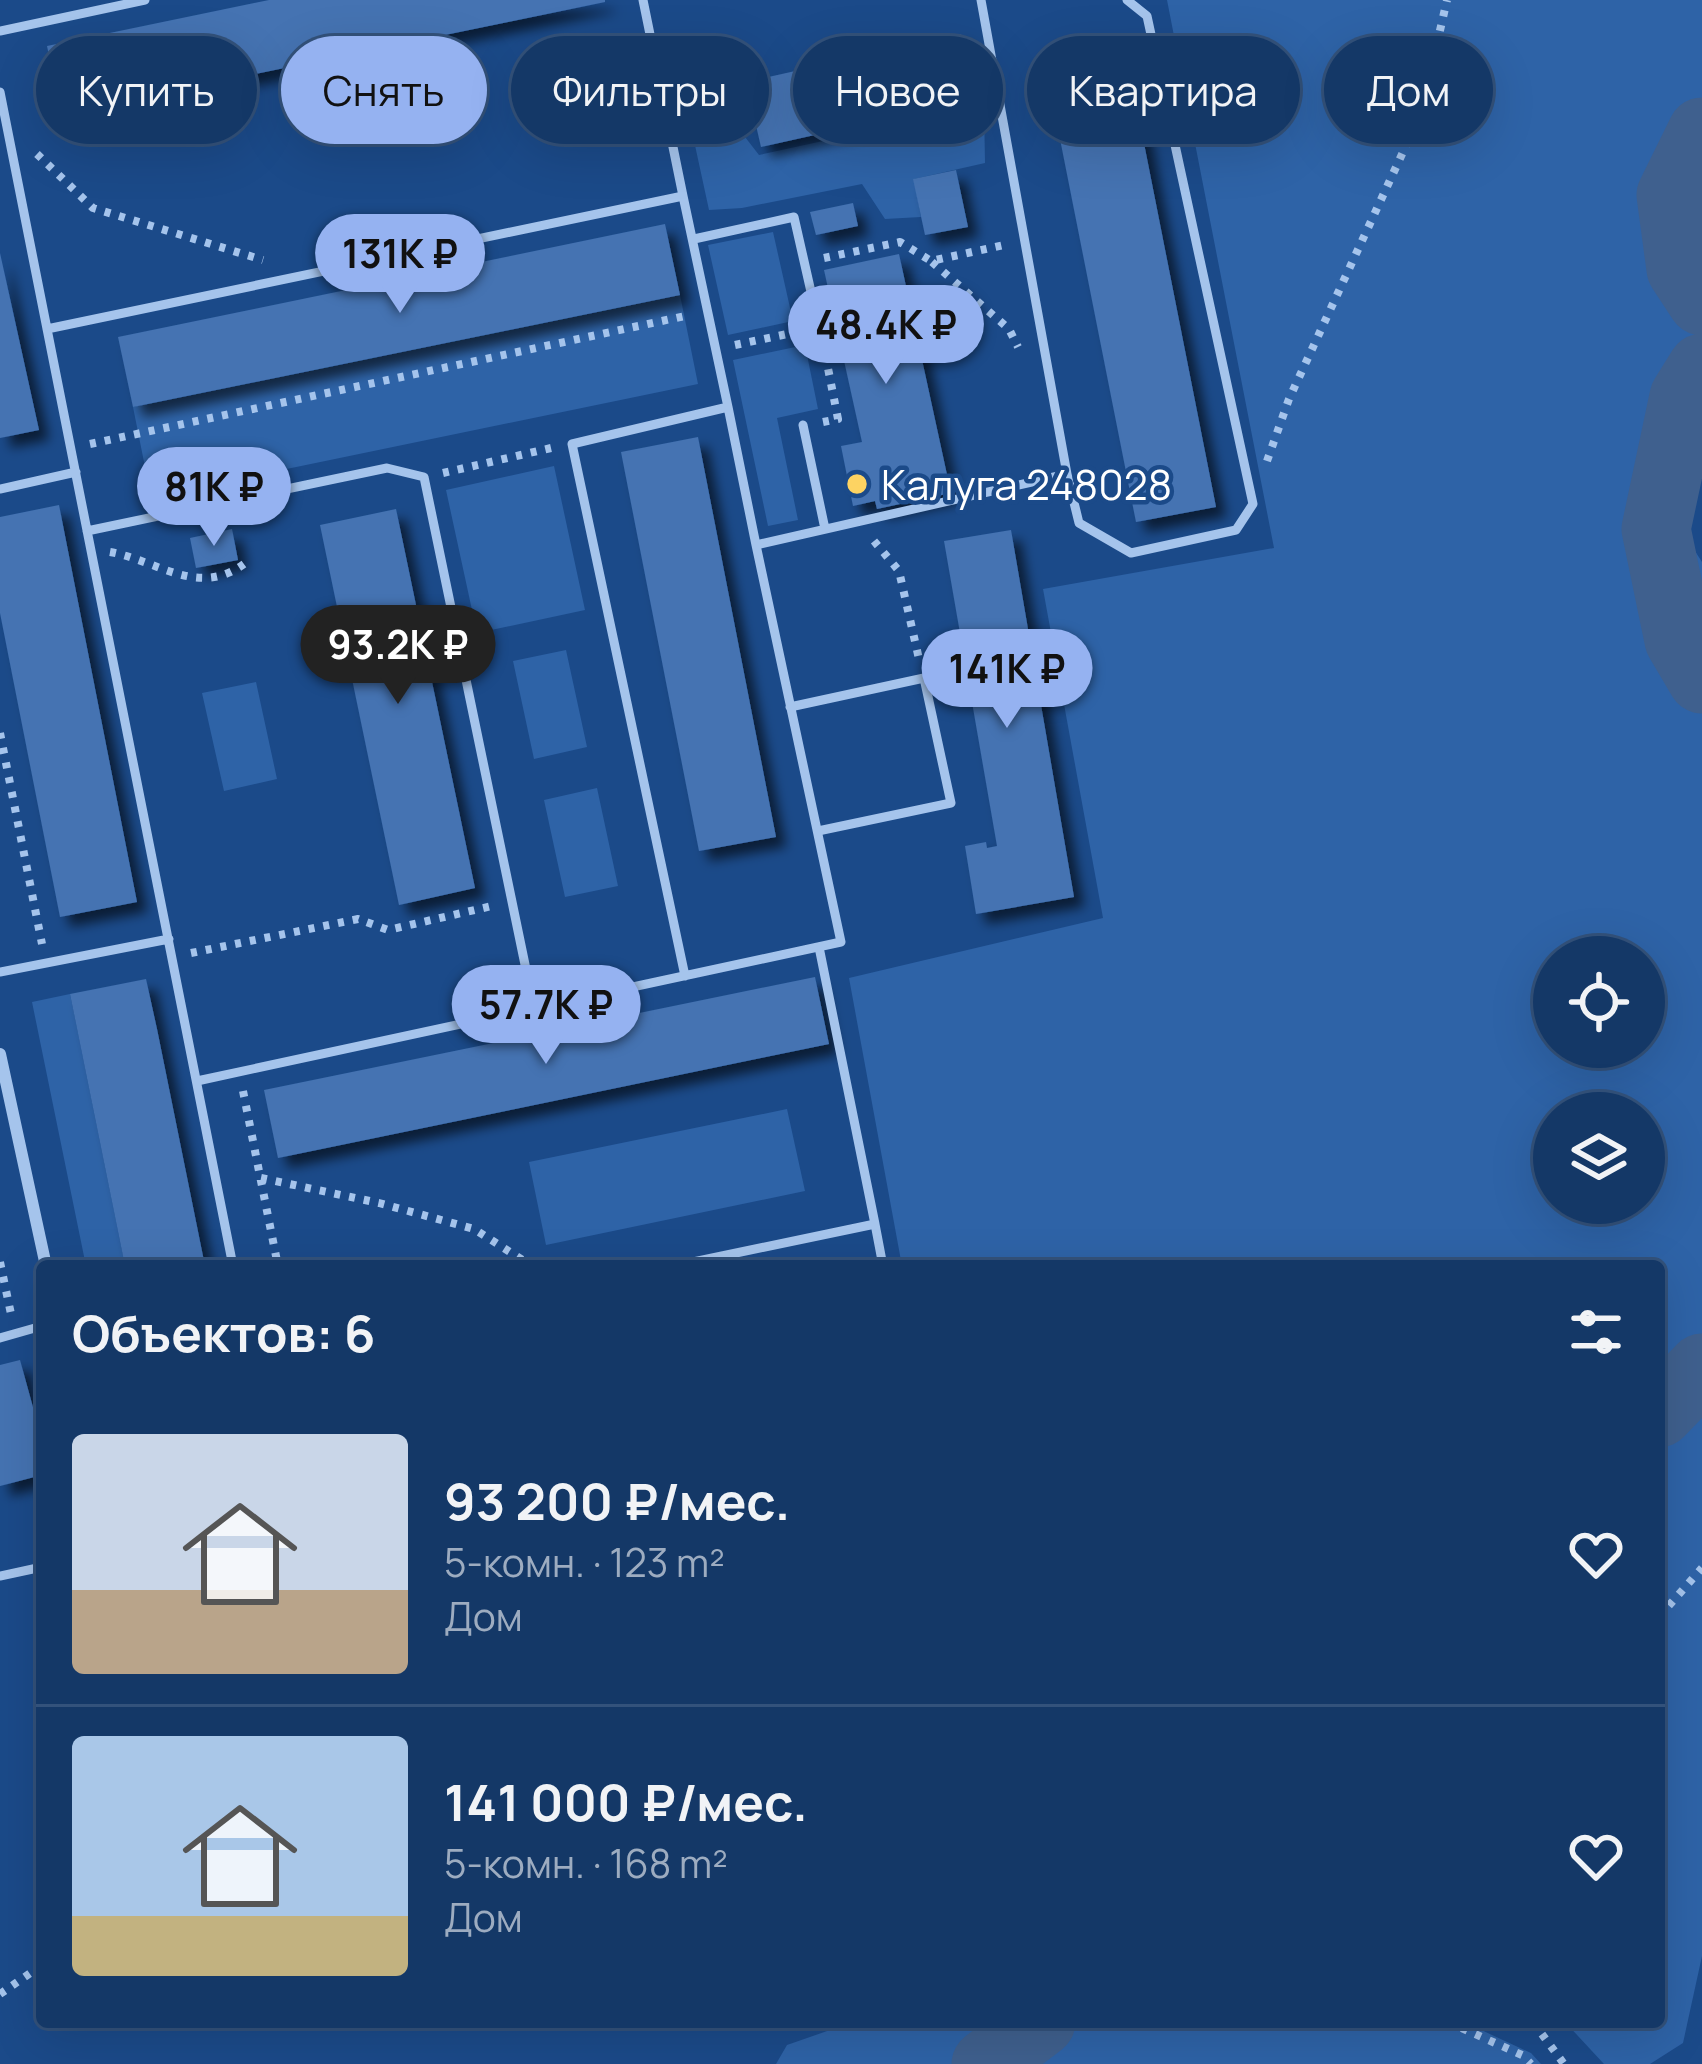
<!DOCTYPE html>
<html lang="ru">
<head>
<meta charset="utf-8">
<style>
	body { margin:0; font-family:Manrope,sans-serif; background:#214370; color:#f1f3f6; height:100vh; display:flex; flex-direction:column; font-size:45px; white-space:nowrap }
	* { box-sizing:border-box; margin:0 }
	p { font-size:39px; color:#9dacc0 }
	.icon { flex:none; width:66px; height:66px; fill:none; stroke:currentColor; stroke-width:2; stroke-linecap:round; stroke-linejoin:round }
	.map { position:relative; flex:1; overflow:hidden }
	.drawer { position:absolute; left:36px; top:1260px; width:1629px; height:768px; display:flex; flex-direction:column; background:#143867; border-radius:12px; box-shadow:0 12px 48px #0002,0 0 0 3px #33527b }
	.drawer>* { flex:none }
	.guide { position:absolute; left:36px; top:36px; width:1632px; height:108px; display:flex; gap:24px }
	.buttons { position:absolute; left:1533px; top:936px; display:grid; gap:24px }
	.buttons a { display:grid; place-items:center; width:132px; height:132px; border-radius:50%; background:#143867; box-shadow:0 12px 48px #0002,0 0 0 3px #33527b; font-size:60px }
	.price { position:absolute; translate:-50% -102px; padding:0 27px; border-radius:42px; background:#95b2f1; color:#111; font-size:39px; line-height:78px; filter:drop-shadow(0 3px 6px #0008) }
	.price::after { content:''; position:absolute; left:50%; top:72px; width:36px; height:27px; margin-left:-18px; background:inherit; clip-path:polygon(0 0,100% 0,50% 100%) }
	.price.current { background:#222; color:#fff }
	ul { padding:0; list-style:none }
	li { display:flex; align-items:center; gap:36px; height:300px; padding:0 36px }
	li+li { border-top:3px solid #33527b }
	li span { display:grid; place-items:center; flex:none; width:336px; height:240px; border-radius:12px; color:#555 }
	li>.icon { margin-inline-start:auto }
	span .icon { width:144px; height:144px; fill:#fffc; stroke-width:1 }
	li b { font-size:51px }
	h2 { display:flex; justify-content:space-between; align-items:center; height:144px; padding:0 36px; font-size:51px }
	.pill { padding:0 42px; border-radius:54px; background:#143867; box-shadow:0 12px 48px #0002,0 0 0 3px #33527b; font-size:42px; line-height:108px }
	.pill.current { background:#95b2f1; color:#111 }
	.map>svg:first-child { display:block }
	.green { fill:#2e63a7; fill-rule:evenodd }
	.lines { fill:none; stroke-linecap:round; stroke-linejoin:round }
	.river { stroke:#3f608e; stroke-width:69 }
	.building { fill:#4473b2; filter:url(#shadow) }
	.path { stroke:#a5c4ec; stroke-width:8; stroke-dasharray:6 9; stroke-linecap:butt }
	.service { stroke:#a5c4ec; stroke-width:9 }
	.minor { stroke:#a5c4ec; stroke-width:12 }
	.poi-dot { fill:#fdd362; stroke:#1b4a89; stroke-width:4.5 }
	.labels { text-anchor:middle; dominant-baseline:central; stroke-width:9; stroke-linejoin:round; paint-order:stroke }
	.poi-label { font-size:42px; fill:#fff; stroke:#1b4a89; text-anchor:start }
</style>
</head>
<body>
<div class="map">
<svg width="1702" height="2064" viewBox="0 0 1702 2064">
	<defs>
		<filter id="shadow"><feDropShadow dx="10" dy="10" stdDeviation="6" flood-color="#0009"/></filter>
	</defs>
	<rect width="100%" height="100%" fill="#1b4a89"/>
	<path class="green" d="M1167,0h535v435l-16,102 16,25v1394l-19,87 -33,21h-46l-39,-42h94v-756h-757l-53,-288 254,-60 -60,-329 231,-41zM1554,957h90v90h-90zM1554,1113h90v90h-90z
		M721,106l38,49 225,-49 1,57 -71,16 7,38 -36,2 -23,-35 -120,24 -33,2 -21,-97z
		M773,232l20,89 -65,14 -20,-90z
		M680,295l18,89 -547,113 -18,-90z
		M805,345l13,64 -41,9 21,102 -30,6 -35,-166z
		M554,466l31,144 -108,23 -31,-143z
		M566,650l21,97 -53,12 -21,-98z
		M256,682l21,97 -53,12 -22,-98z
		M597,788l21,98 -53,11 -21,-97z
		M70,994l55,272h-39l-54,-264z
		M787,1109l18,82 -259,54 -17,-83z
		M853,2022h611l67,31 10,11h-765l11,-19z"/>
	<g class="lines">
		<path class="river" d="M1702,132l-31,63 10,74 21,32
			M1702,368l-18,29 -28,132 23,111 23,39
			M1659,1413l43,-45
			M986,2064l55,-42"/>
	</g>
	<path class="building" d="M269,0h336v2l-544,112 -14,-68z
		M961,34l15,65 -215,48 -15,-65z
		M1140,123l76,384 -80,15 -76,-383z
		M956,170l12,57 -43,8 -12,-56z
		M853,203l5,23 -42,9 -6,-23z
		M665,224l15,71 -547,112 -15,-70z
		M0,253l39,177 -39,8z
		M899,254l52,239 -74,16 -2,-8 -22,5 -12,-60 21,-4 -38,-172z
		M698,437l78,400 -77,14 -78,-399z
		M59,505l78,397 -77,15 -60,-304v-96z
		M396,509l79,379 -76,17 -79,-380z
		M232,529l6,31 -42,8 -6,-30z
		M1011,530l63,367 -98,17 -11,-68 21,-4 1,6 10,-2 -53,-305z
		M815,977l14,67 -551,114 -14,-68z
		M146,979l11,50 48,237h-80l-55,-272z
		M20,1360l22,80v35l-42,11v-121z"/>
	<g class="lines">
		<path class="path" d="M37,154l56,54 170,52
			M824,258l76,-16 31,19 73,-16
			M932,262l77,67 9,18
			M735,345l62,-13
			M823,422l15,-3 -14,-71
			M90,444l595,-128
			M1267,461l22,-62 132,-286 26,-113
			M443,473l108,-25
			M874,541l25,30 20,88
			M110,552c50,9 92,49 140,7
			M0,733l42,211
			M191,953l167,-34 30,11 104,-24
			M243,1091l35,175
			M261,1178l118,25 95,26 58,37
			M0,1262l11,52
			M1659,1617l43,-49
			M0,1994l42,-29
			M1448,2022l74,33 9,9
			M1533,2022l31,42"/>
		<path class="service" d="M643,0l40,196
			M0,31l145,-31
			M0,92l233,1174
			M694,239l100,-22 25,110
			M47,329l636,-133 45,211 -156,37 113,532
			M728,407l28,138 311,-71 -86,-474
			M803,425l22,104
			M1067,474l12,49 52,30 105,-23 17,-26 -106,-488 -20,-16
			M0,489l76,-17
			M87,531l300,-63 37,9 110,531
			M790,707l134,-29 27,125 -133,28
			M819,947l56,277
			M0,972l169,-33
			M197,1081l644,-139 -85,-397
			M674,1266l201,-42 8,42
			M0,1338l42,-12
			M0,1576l42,-9"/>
		<path class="minor" d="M0,1054l46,212"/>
	</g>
	<circle class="poi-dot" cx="857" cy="484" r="12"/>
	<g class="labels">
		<g class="poi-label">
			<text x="881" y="484">Калуга 248028</text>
		</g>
	</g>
</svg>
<div class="buttons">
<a><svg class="icon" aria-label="locate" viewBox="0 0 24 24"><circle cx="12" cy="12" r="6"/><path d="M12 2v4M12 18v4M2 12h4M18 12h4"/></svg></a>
<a><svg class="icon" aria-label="layers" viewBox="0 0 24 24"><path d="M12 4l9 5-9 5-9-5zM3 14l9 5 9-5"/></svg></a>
</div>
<b class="price" style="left:400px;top:316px">131K ₽</b>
<b class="price" style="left:886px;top:387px">48.4K ₽</b>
<b class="price" style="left:214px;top:549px">81K ₽</b>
<b class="price current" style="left:398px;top:707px">93.2K ₽</b>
<b class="price" style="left:1007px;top:731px">141K ₽</b>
<b class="price" style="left:546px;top:1067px">57.7K ₽</b>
<div class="guide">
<a class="pill">Купить</a>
<a class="pill current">Снять</a>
<a class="pill">Фильтры</a>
<a class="pill">Новое</a>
<a class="pill">Квартира</a>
<a class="pill">Дом</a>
</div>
<section class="drawer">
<h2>Объектов: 6<svg class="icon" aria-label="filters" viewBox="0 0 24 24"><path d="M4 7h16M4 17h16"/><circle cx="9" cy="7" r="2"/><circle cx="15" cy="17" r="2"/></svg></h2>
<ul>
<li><span style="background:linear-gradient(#c9d6e8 65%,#b9a48a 0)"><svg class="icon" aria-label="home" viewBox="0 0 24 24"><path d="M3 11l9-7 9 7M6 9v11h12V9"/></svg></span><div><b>93 200 ₽/мес.</b><p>5-комн. · 123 m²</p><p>Дом</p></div><svg class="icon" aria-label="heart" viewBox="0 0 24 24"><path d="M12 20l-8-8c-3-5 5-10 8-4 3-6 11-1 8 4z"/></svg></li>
<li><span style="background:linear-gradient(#a9c7e8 75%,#c2b280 0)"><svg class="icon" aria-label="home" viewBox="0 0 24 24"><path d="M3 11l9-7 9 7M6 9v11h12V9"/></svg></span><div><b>141 000 ₽/мес.</b><p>5-комн. · 168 m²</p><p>Дом</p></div><svg class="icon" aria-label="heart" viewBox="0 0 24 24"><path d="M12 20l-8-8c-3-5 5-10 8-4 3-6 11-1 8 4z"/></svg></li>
</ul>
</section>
</div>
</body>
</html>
